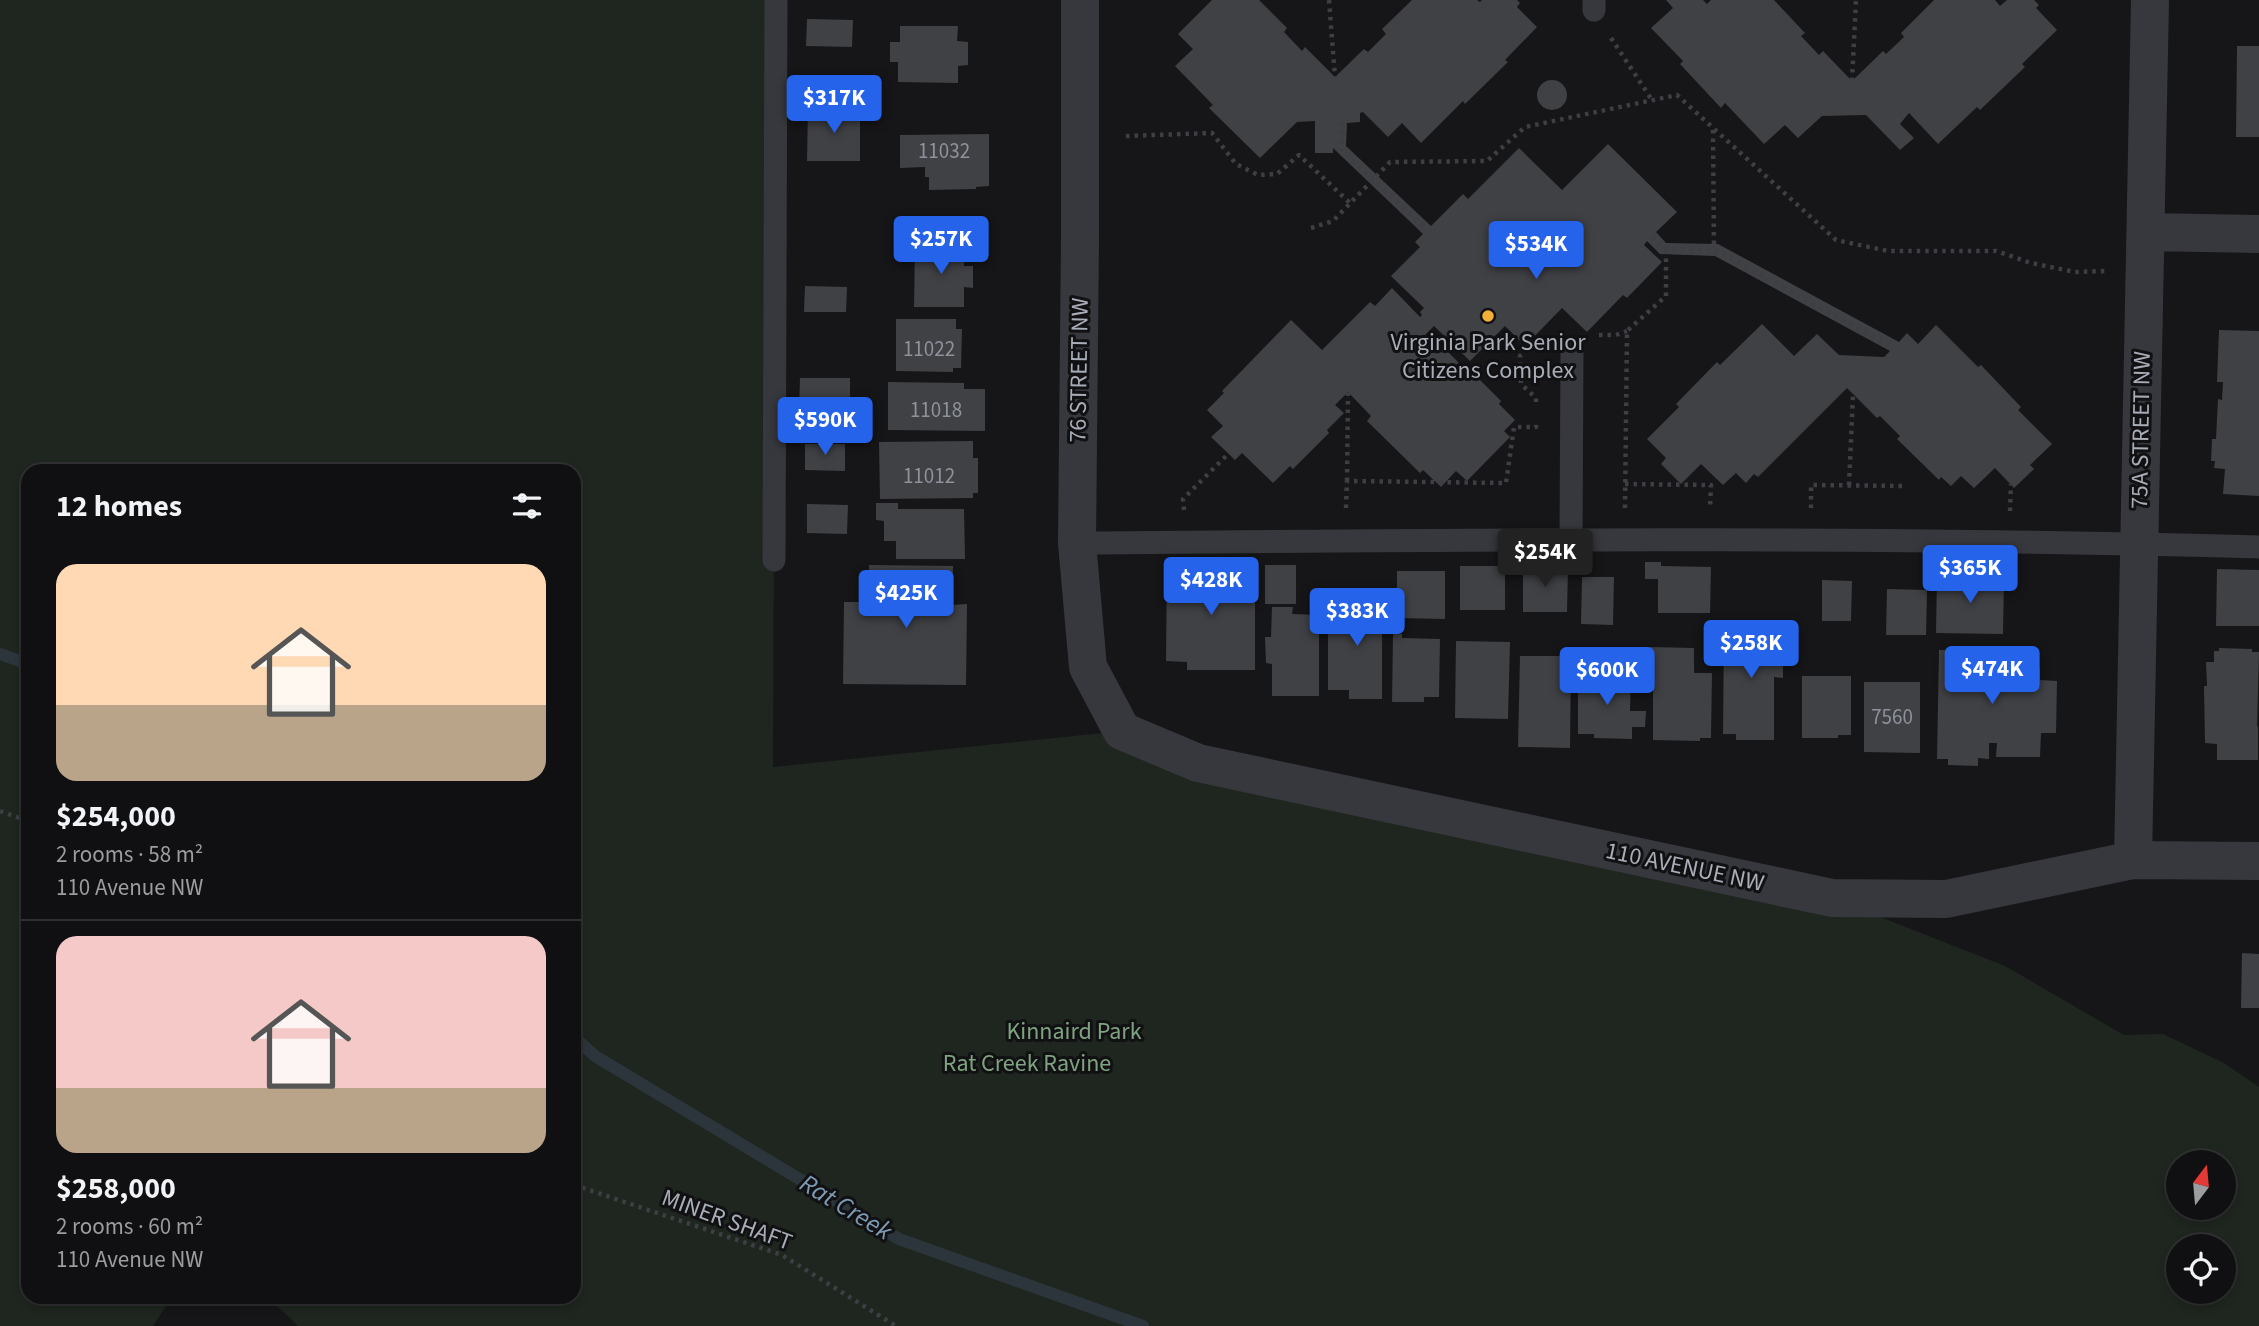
<!DOCTYPE html>
<html lang="en">
<head>
<meta charset="utf-8">
<style>
	body { margin:0; font-family:"Source Sans 3",sans-serif; background:#1e1e20; color:#f1f3f6; height:100vh; display:flex; flex-direction:column; font-size:26px; white-space:nowrap }
	* { box-sizing:border-box; margin:0 }
	p { font-size:23px; color:#9c9d9f }
	.icon { flex:none; width:38px; height:38px; fill:none; stroke:currentColor; stroke-width:2; stroke-linecap:round; stroke-linejoin:round }
	.map { position:relative; flex:1; overflow:hidden }
	.panel { position:absolute; left:21px; top:464px; width:560px; height:840px; display:flex; flex-direction:column; background:#101012; border-radius:21px; box-shadow:0 4px 10px #0003,0 0 0 2px #303032 }
	.panel>* { flex:none }
	.needle { width:46px; rotate:16deg }
	.fabs { position:absolute; left:2166px; top:1150px; display:grid; gap:14px }
	.fabs a { display:grid; place-items:center; width:70px; height:70px; border-radius:50%; background:#101012; box-shadow:0 4px 10px #0003,0 0 0 2px #303032; font-size:35px }
	.price { position:absolute; translate:-50% -60px; padding:0 16px; border-radius:7px; background:#2563eb; color:#fff; font-size:23px; line-height:46px; filter:drop-shadow(0 2px 4px #0008) }
	.price::after { content:''; position:absolute; left:50%; top:42px; width:21px; height:16px; margin-left:-10px; background:inherit; clip-path:polygon(0 0,100% 0,50% 100%) }
	.price.selected { background:#222; color:#fff }
	ul { padding:0; list-style:none }
	li { display:grid; align-content:center; gap:14px; height:371px; padding:0 35px }
	li+li { border-top:2px solid #303032 }
	li span { display:grid; place-items:center; height:217px; border-radius:21px; color:#555 }
	li>.icon { margin-inline-start:auto }
	span .icon { width:126px; height:126px; fill:#fffc; stroke-width:1 }
	li b { font-size:30px }
	h2 { display:flex; justify-content:space-between; align-items:center; height:84px; padding:0 35px; font-size:30px }
	.map>svg:first-child { display:block }
	.green { fill:#1e261f; fill-rule:evenodd }
	.lines { fill:none; stroke-linecap:round; stroke-linejoin:round }
	.stream { stroke:#2c353c; stroke-width:12 }
	.building { fill:#404145 }
	.path { stroke:#3d3f44; stroke-width:4.5; stroke-dasharray:3.5 5; stroke-linecap:butt }
	.lane { stroke:#37383d; stroke-width:23 }
	.street { stroke:#37383d; stroke-width:38 }
	.poi-dot { fill:#f2b134; stroke:#111113; stroke-width:2.5 }
	.labels { text-anchor:middle; dominant-baseline:central; stroke-width:6; stroke-linejoin:round; paint-order:stroke }
	.number-label { font-size:21px; fill:#8e929b }
	.poi-label { font-size:24px; fill:#a8adb8; stroke:#111113 }
	.street-label { font-size:24px; fill:#a8adb8; stroke:#111113 }
	.park-label { font-size:24px; fill:#7fa381; stroke:#111113 }
	.water-label { font-size:26px; font-style:italic; fill:#7f9bb3; stroke:#111113 }
</style>
</head>
<body>
<div class="map">
<svg width="2259" height="1326" viewBox="0 0 2259 1326">
	<rect width="100%" height="100%" fill="#161618"/>
	<path class="green" d="M0,0h776l-3,767 349,-36 710,167 173,68 119,69 39,-1 61,29 35,24v239h-1961l-30,-29h306v-826h-546v826h144l-19,29h-153zM2179,1162h45v46h-45zM2179,1246h45v46h-45z"/>
	<g class="lines">
		<path class="stream" d="M0,654l28,10
			M574,1037l21,19 304,183 244,87"/>
	</g>
	<path class="building" d="M1212,0h47l28,28 -3,4 18,19 3,-4 30,30 29,-28 4,3 18,-18 -4,-5 30,-29h65l3,2 2,-2h35l3,3 -3,4 20,20 -32,33 3,2 -43,42 -2,-3 -42,42 -19,-20 -14,14 -25,-25 -3,1v9l-13,1 -1,23 85,80 32,-32 5,5 51,-51 43,42 46,-46 69,68 -21,20 10,11 52,1 181,98 8,-9 11,11 18,-19 42,42 3,-2 40,42 -3,3 34,34 -22,21 4,4 -20,19 -19,-20 -21,20 -13,-12 -10,10 -10,-9 -2,3 -42,-41 3,-3 -20,-20 -3,2 -30,-30 -89,89 -4,-3 -8,9 -10,-10 -13,12 -22,-21 -20,20 -20,-20 5,-6 -19,-19 32,-32 -3,-3 41,-42 3,3 42,-41 32,32 23,-22 22,21 45,2 6,-6 -175,-95 -55,-2 -13,-13 -3,4 18,17 -35,36 -4,-3 -36,37 -25,-24 -37,38 -20,-20 -35,35 -36,-35 -13,13 16,15 6,-7 18,18 2,-2 38,38 -2,3 16,16 -11,11 6,6 -43,44 -11,-10 -15,16 -18,-17 -3,3 -53,-52 4,-5 -23,-24 -13,13 9,8 -17,17 2,3 -36,36 -3,-3 -17,17 -31,-30 -7,7 -24,-23 12,-11 -16,-16 17,-17 -2,-2 69,-71 31,30 48,-48 5,4 17,-18 28,29 2,-2 -2,-3 4,-4 -33,-32 29,-29 -5,-5 8,-8 -90,-86v5h-18v-32l-18,1 -37,36 -51,-50 4,-3 -38,-39 18,-17 -15,-15z
		M1666,0h37l4,4 4,-4h63l31,33 -4,3 18,19 4,-4 29,30 31,-30 3,3 18,-17 -3,-4 33,-33h61l5,6 7,-6h27l5,5 -3,3 21,22 -35,34 3,3 -45,43 -3,-3 -39,37 -29,-31 -9,11 14,14 -14,12 -34,-35 -44,1 -24,22 -13,-13 -21,19 -39,-41 -4,5 -41,-44 3,-3 -32,-33 22,-20z
		M807,19l46,1 -1,27 -46,-1z
		M900,26h58l-1,15 11,1v23l-10,1v17l-60,-1v-20h-8v-20h10z
		M2237,46h22v91h-23z
		M1537 95a15 15 0 1 1 30 0a15 15 0 1 1-30 0Z
		M808,108h52v53h-53z
		M989,134v52l-13,1v2l-47,1v-13h-4v-10l-25,1v-33z
		M915,245l49,1v20h9v22l-9,-1v20h-50z
		M805,286l42,1 -1,25h-42z
		M896,319h60v10h6l-1,39h-8v4l-57,-1z
		M2219,330l40,1v165l-36,-2 2,-25 -11,-1 1,-7h-4l1,-22h4l2,-40 4,1 1,-18h-6z
		M800,378h50v33h-51z
		M888,382l76,1v6h21v42l-97,-1z
		M973,441v17h5v35h-5v5l-93,1 -1,-57z
		M805,444h40v27l-40,-1z
		M876,503h22v6h66l1,50h-69v-18h-12v-20l-8,-1z
		M807,504l41,1 -1,29 -40,-1z
		M1645,562h16v4l50,1 -1,46h-52v-34h-13z
		M869,565l84,1 -1,39 15,-1 -1,81 -123,-1 1,-82h25z
		M1265,565h31v39h-31z
		M1167,566l88,1v103h-68v-8l-21,-1z
		M1460,566h45v44h-45z
		M1523,566l45,1 -1,45h-44z
		M2217,569l42,1v56h-43z
		M1397,571h48v48l-48,-1z
		M1937,576l67,1 -1,57 -67,-1z
		M1582,577h32l-1,48 -32,-1z
		M1822,580l30,1 -1,40h-29z
		M1887,589l40,1 -1,45h-40z
		M1352,590h30v109h-33v-9h-21v-75l24,1z
		M1272,607h21l-1,7 27,1v81h-47v-32l-6,-1 -1,-26h6z
		M1724,626h59v52l-9,-1v63h-38v-6h-13z
		M1393,634h9v4l38,1 -1,58h-15v5h-32z
		M1456,641l54,1 -2,77 -53,-1z
		M1649,647l45,1v25h18l-1,65h-11v3l-47,-1v-52h-4z
		M2219,648l33,1v3h7l-2,75 1,-1v34h-41v-16l-12,-1 -1,-57h3l-1,-24h8v-11h5z
		M1939,650l92,2v16h9v12l17,1 -1,52h-15l-1,24h-44l1,-14h-8v16l-11,-1v8l-30,-1v-6h-11z
		M1520,656h51l-1,92 -52,-1z
		M1578,674l53,1 -1,36h16l-1,16h-13v12l-38,-1v-4h-16z
		M1802,676h49v59h-13v3h-36z
		M1864,682h56v71l-56,-1z
		M2242,953l17,1v54h-18z"/>
	<g class="lines">
		<path class="path" d="M1329,0l6,77
			M1611,38l41,62
			M1852,81l4,-81
			M1342,123l-1,27 86,80
			M1713,130l1,119
			M1126,136l86,-3 24,31 22,11 19,-1 22,-19 51,48
			M1311,228l22,-7 57,-59 97,-1 38,-34 152,-32 159,145 52,11h108l35,12 44,9 31,-1
			M1652,237l11,11 51,1 179,99
			M1599,335h17l11,-4
			M1536,402v-4l-15,-14 -1,-28 19,-17
			M1347,481l1,-89
			M1625,484l86,1 -1,24
			M1849,485l4,-90
			M1346,508l1,-27 159,2 8,-56h22v-2
			M1625,508l2,-177 39,-35v-48
			M1811,508v-23l92,1
			M1184,510l-1,-11 45,-45
			M2010,511l1,-27
			M0,811l28,10
			M574,1185l208,70 114,71"/>
		<path class="lane" d="M1594,10v-10
			M1571,540l1,-190
			M1077,543c394,-3 788,-7 1182,4
			M774,560l2,-560"/>
		<path class="street" d="M1080,0v236l-3,307 11,124 34,64 76,32 634,135 114,1 187,-39 126,1
			M2146,232l113,2
			M2133,860l17,-860"/>
	</g>
	<circle class="poi-dot" cx="1488" cy="316" r="7"/>
	<g class="labels">
		<g class="number-label">
			<text x="944" y="151">11032</text>
			<text x="929" y="349">11022</text>
			<text x="936" y="410">11018</text>
			<text x="929" y="476">11012</text>
			<text x="1892" y="717">7560</text>
		</g>
		<g class="poi-label">
			<text x="1488" y="342">Virginia Park Senior<tspan x="1488" dy="28">Citizens Complex</tspan></text>
		</g>
		<g class="street-label">
			<text transform="translate(1079 370) rotate(-89)">76 STREET NW</text>
			<text transform="translate(2141 430) rotate(-89)">75A STREET NW</text>
			<text transform="translate(1685 867) rotate(12)">110 AVENUE NW</text>
			<text transform="translate(727 1220) rotate(20)">MINER SHAFT</text>
		</g>
		<g class="park-label">
			<text x="1074" y="1031">Kinnaird Park</text>
			<text x="1027" y="1063">Rat Creek Ravine</text>
		</g>
		<g class="water-label">
			<text transform="translate(846 1207) rotate(31)">Rat Creek</text>
		</g>
	</g>
</svg>
<div class="fabs">
<a><svg class="needle" viewBox="-14 -14 28 28"><path d="M0-13l5 13h-10z" fill="#e53935"/><path d="M0 13l5-13h-10z" fill="#9c9d9f"/></svg></a>
<a><svg class="icon" aria-label="locate" viewBox="0 0 24 24"><circle cx="12" cy="12" r="6"/><path d="M12 2v4M12 18v4M2 12h4M18 12h4"/></svg></a>
</div>
<b class="price" style="left:834px;top:135px">$317K</b>
<b class="price" style="left:941px;top:276px">$257K</b>
<b class="price" style="left:1536px;top:281px">$534K</b>
<b class="price" style="left:825px;top:457px">$590K</b>
<b class="price selected" style="left:1545px;top:589px">$254K</b>
<b class="price" style="left:1970px;top:605px">$365K</b>
<b class="price" style="left:1211px;top:617px">$428K</b>
<b class="price" style="left:906px;top:630px">$425K</b>
<b class="price" style="left:1357px;top:648px">$383K</b>
<b class="price" style="left:1751px;top:680px">$258K</b>
<b class="price" style="left:1992px;top:706px">$474K</b>
<b class="price" style="left:1607px;top:707px">$600K</b>
<section class="panel">
<h2>12 homes<svg class="icon" aria-label="filters" viewBox="0 0 24 24"><path d="M4 7h16M4 17h16"/><circle cx="9" cy="7" r="2"/><circle cx="15" cy="17" r="2"/></svg></h2>
<ul>
<li><span style="background:linear-gradient(#ffd9b3 65%,#b9a48a 0)"><svg class="icon" aria-label="home" viewBox="0 0 24 24"><path d="M3 11l9-7 9 7M6 9v11h12V9"/></svg></span><div><b>$254,000</b><p>2 rooms · 58 m²</p><p>110 Avenue NW</p></div></li>
<li><span style="background:linear-gradient(#f6c9c9 70%,#b9a48a 0)"><svg class="icon" aria-label="home" viewBox="0 0 24 24"><path d="M3 11l9-7 9 7M6 9v11h12V9"/></svg></span><div><b>$258,000</b><p>2 rooms · 60 m²</p><p>110 Avenue NW</p></div></li>
</ul>
</section>
</div>
</body>
</html>
